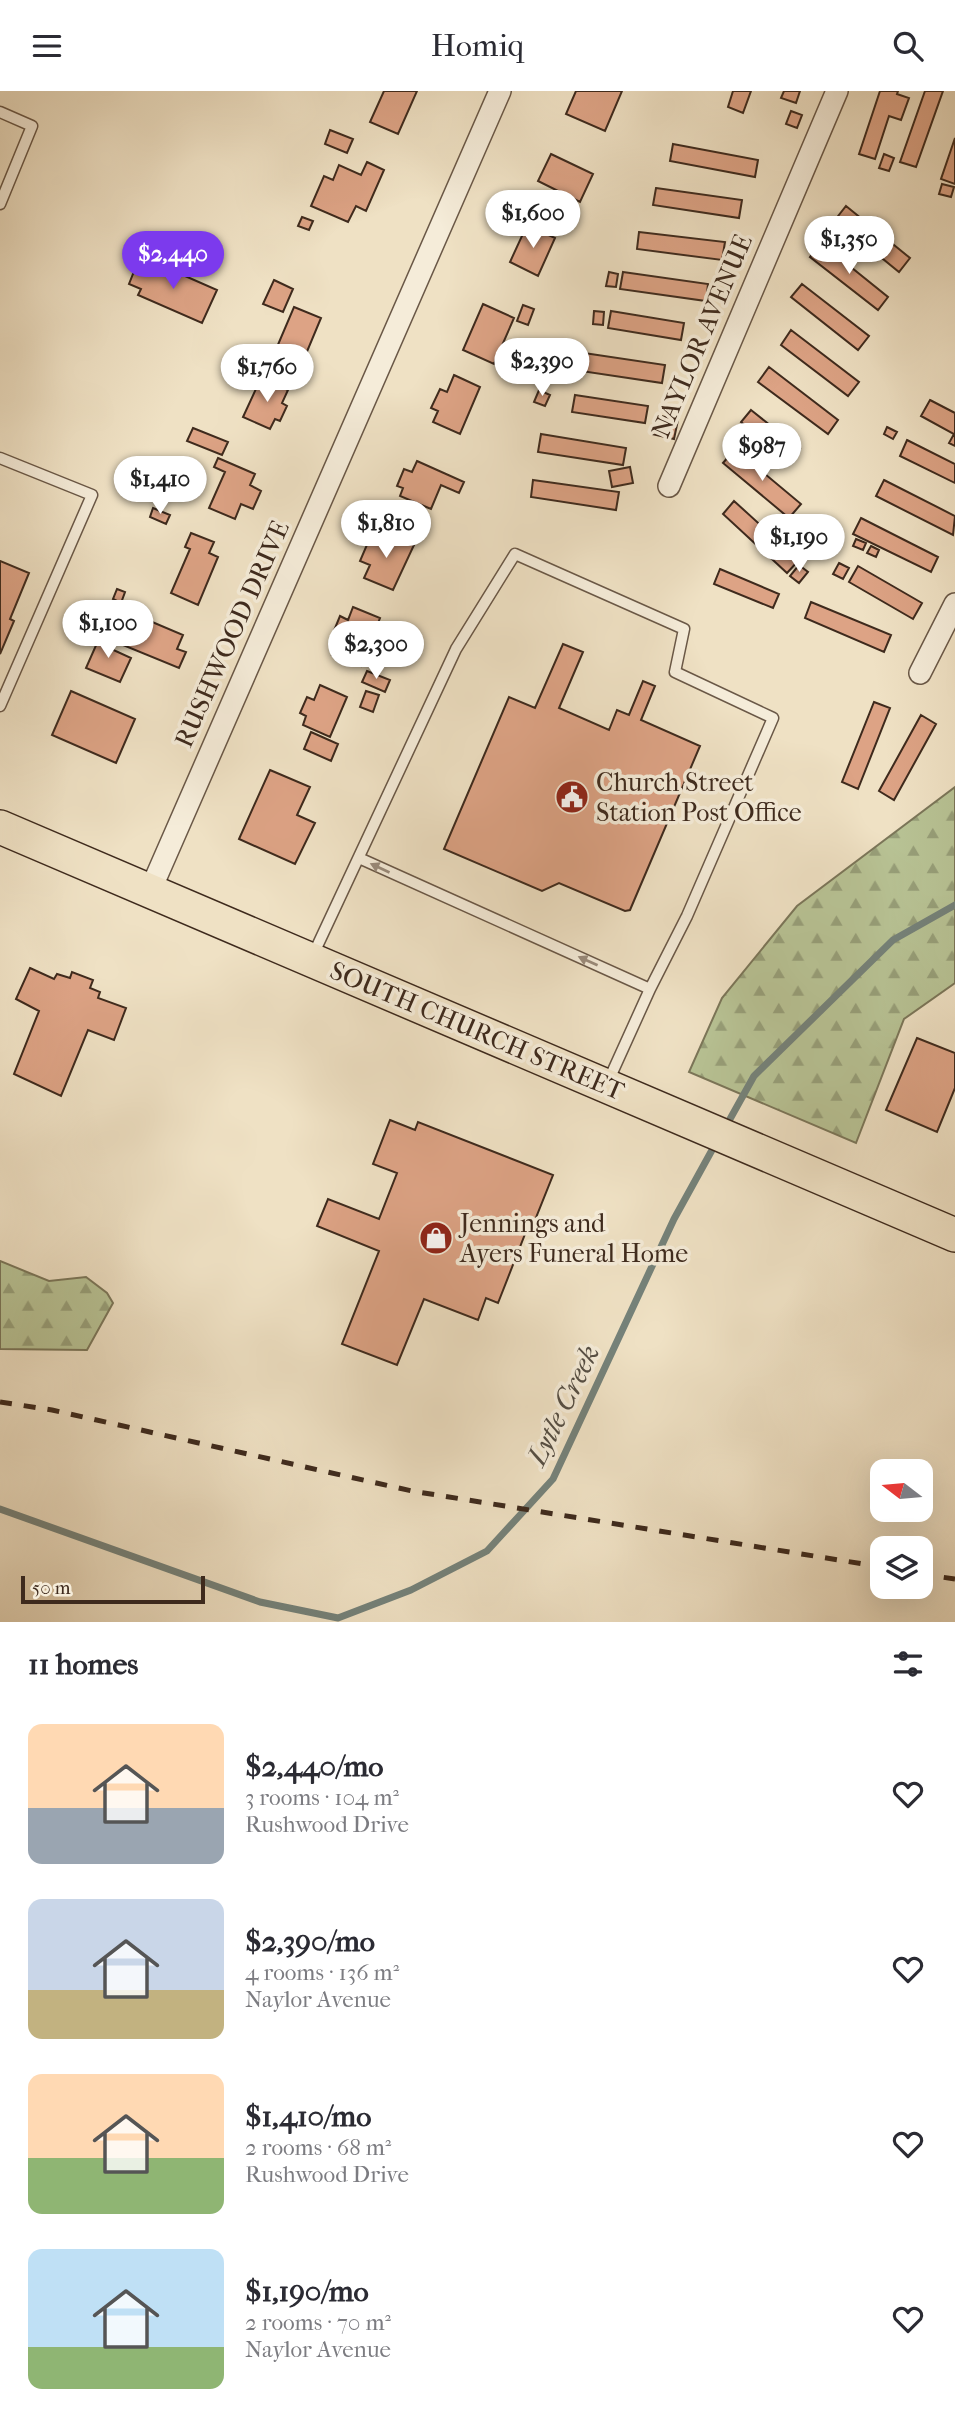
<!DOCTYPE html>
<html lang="en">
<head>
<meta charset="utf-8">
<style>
	body { margin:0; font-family:"IM FELL French Canon",serif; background:#f7f7f7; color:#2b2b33; height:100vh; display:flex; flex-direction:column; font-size:26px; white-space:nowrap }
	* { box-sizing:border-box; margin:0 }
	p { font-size:23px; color:#7c7c81 }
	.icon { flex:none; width:38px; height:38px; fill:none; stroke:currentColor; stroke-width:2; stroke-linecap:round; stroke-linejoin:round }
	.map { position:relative; height:1531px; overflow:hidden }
	.details { display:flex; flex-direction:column; background:#fff; flex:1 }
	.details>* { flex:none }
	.needle { width:46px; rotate:286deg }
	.fabs { position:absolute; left:870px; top:1368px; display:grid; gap:14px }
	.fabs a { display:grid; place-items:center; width:63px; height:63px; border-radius:14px; background:#fff; box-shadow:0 7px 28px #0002; font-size:35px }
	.scale { position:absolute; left:21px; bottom:18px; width:184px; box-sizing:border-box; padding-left:7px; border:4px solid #3e2a1d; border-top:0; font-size:19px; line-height:24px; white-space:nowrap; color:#3e2a1d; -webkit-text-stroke:5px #f5ecd9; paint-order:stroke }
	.price { position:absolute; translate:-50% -60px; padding:0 16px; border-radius:24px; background:#fff; color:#222; font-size:23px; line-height:46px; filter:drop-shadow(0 2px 4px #0008) }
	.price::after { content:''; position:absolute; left:50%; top:42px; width:21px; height:16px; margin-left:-10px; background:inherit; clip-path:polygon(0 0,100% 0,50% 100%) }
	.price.current { background:#7c3aed; color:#fff }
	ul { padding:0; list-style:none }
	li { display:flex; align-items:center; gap:21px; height:175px; padding:0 28px }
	li span { display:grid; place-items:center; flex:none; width:196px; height:140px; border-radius:14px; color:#555 }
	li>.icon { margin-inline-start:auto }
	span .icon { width:84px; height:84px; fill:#fffc; stroke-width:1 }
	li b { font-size:30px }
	h2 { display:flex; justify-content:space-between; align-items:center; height:84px; padding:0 28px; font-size:30px }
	header { display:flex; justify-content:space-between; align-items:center; height:91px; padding:0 28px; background:#fff; font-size:32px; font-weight:600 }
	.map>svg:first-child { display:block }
	.forest { fill:url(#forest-firs); stroke:#7b7659; stroke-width:2 }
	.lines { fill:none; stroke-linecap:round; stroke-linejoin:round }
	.stream { stroke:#75827a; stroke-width:7 }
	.building { fill:#dda385; stroke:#3e2a1d; stroke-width:2 }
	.service-casing { stroke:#6a5847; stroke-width:13 }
	.minor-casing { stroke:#6a5847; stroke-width:24 }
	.primary-casing { stroke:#3e2a1d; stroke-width:36 }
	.service { stroke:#f5ecd9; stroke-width:10 }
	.minor { stroke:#f5ecd9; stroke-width:21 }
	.primary { stroke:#efe1c4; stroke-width:33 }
	.rail { stroke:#3e2a1d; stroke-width:5; stroke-dasharray:12 12; stroke-linecap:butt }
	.oneway { fill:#9a8b7b }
	.labels { text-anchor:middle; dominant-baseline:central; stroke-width:7; stroke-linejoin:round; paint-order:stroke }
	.street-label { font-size:26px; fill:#3e2a1d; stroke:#f5ecd9 }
	.poi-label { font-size:26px; fill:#3e2a1d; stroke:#f5ecd9; text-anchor:start }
	.water-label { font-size:28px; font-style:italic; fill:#554e44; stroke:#f5ecd9 }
</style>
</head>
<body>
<header><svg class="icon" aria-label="menu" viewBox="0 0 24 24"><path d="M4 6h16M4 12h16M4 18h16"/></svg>Homiq<svg class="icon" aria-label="search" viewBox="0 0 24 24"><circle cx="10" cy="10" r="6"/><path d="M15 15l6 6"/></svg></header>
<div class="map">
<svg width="955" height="1531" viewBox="0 0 955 1531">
	<defs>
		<pattern id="forest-firs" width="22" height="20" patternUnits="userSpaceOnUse" patternTransform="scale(1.75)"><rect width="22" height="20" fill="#b8c395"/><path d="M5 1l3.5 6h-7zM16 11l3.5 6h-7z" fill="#979f79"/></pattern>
	</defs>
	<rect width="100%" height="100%" fill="#efe1c4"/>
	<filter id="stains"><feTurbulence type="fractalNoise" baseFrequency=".00286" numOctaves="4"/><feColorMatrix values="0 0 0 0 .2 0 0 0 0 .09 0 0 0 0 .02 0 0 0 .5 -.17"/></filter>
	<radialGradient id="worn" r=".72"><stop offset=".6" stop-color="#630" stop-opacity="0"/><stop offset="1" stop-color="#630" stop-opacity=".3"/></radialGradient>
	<path class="forest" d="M955,696v196l-51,36 -48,124 -167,-71 33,-74 75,-92z
		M0,1170l49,20 37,-4 21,16 6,10 -26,47 -87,-1z"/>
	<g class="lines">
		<path class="stream" d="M725,1037l29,-52 139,-136 62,-35
			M0,1418l260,93 78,16 73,-28 76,-39 66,-72 121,-260 43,-78"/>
	</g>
	<path class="building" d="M384,0h33l-19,43 -28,-12z
		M576,0h46l-17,40 -39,-17z
		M733,0h18l-8,22 -15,-6z
		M784,0h16l-4,12 -15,-5z
		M880,0h18l-1,3 12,4 -8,22 -12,-4 -14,43 -16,-5z
		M925,0h18l-27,76 -16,-5z
		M791,20l11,4 -5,13 -11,-4z
		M330,39l23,9 -6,14 -22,-9z
		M955,47v46l-14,-5z
		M673,53l85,16 -3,17 -85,-16z
		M551,63l42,20 -13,28 -42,-21z
		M884,63l10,4 -5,13 -10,-3z
		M367,71l17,8 -18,41 -10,-5 -8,16 -37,-16 13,-30 9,4 6,-15 22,10z
		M942,93l12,3 -3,10 -12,-3z
		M656,97l86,12 -3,18 -86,-13z
		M846,115l64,52 -11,14 -64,-52z
		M302,126l11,4 -4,9 -11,-4z
		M527,134l28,13 -17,38 -28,-14z
		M639,141l86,10 -3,18 -85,-11z
		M821,152l67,54 -10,13 -68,-53z
		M151,170l66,29 -15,33 -64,-28 3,-6 -12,-5 8,-20 11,4z
		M609,181l9,2 -2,13 -10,-1z
		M623,181l85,12 -2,17 -86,-12z
		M274,189l19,9 -10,23 -20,-8z
		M802,193l67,52 -11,14 -67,-53z
		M483,213l31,14 -20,46 -31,-14z
		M523,214l11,4 -6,16 -11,-4z
		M294,216l27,11 -20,48 -27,-12z
		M594,220l10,1 -1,13 -10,-1z
		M611,220l73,12 -3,17 -73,-12z
		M791,239l68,52 -11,14 -67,-51z
		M584,262l81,12 -3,18 -81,-12z
		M769,276l69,53 -10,14 -70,-52z
		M454,284l26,12 -20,47 -27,-12 5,-11 -7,-3 9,-19 7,3z
		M261,287l27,12 -6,13 5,3 -7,15 -5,-2 -5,10 -27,-12z
		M539,299l11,5 -5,11 -11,-4z
		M575,304l73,11 -3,17 -73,-11z
		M930,309l25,13v33l-6,-3 5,-9 -33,-18z
		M751,319l49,39 -10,13 -49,-40z
		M657,324l21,5 -4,19 -22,-5z
		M887,336l10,5 -4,7 -9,-5z
		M193,337l35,14 -6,13 -35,-14z
		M541,343l85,14 -3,17 -85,-13z
		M907,349l48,24v19l-55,-27z
		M735,358l66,55 -12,14 -66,-55z
		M218,367l37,16 -5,11 11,6 -8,18 -12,-5 -6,15 -26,-11 16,-36 -11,-5z
		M417,370l47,21 -5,11 -18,-8 -10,24 -31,-13 3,-8 -6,-2 7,-17 8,3z
		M630,376l3,16 -21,4 -3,-16z
		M533,389l86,12 -3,18 -85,-13z
		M884,389l71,36 -2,19 -77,-39z
		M734,410l65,59 -12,13 -64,-59z
		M153,417l17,7 -4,9 -16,-7z
		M861,427l77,39 -7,15 -78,-38z
		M191,442l23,9 -5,11 9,4 -20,48 -27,-12 19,-44 -5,-2z
		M386,442l28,12 -21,45 -29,-12 6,-13 -10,-4 9,-21 11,5z
		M856,448l10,4 -3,7 -10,-4z
		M871,455l8,4 -3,7 -9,-4z
		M0,470l29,12 -19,46 4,2 -14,33z
		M839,472l10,5 -6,11 -10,-5z
		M799,474l9,7 -9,11 -9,-7z
		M858,475l64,37 -9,16 -64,-37z
		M720,478l59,25 -6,14 -59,-24z
		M117,498l8,3 -4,11 -8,-4z
		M811,511l80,33 -7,17 -79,-34z
		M353,516l27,11 -19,48 -29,-11 8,-20 -7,-2 7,-17 8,4z
		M131,522l52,22 -6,14 9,3 -7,16 -61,-25z
		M101,543l12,5 -4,9 22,10 -11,24 -34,-14z
		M563,553l20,8 -24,56 50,22 8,-20 12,5 14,-34 12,5 -14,34 59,26 -70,164 -5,1 -66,-28 -17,8 -98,-42 65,-152 26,11z
		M367,580l23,9 -5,12 -23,-10z
		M320,594l27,12 -17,40 -27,-12 3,-9 -6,-3 7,-16 7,3z
		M71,600l64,28 -19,44 -64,-28z
		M366,600l13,4 -6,17 -13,-5z
		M874,611l16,6 -32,81 -16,-7z
		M921,624l15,9 -42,76 -15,-9z
		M311,641l27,12 -7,17 -27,-12z
		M270,679l40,17 -13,28 18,8 -20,41 -56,-25z
		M30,877l24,11 3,-5 13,4 2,-6 21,8 -3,8 10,4 -2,6 28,10 -12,32 -26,-10 -27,66 -47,-22 25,-63 -23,-12z
		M917,947l38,15v35l-18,44 -51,-22z
		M390,1029l25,10 3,-8 135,53 -20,50 -4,-1 -31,79 -12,-5 -8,22 -54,-21 -27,66 -55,-21 37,-93 -62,-25 11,-27 51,20 18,-46 -24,-9z"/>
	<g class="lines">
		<defs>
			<path id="service" d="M0,21l32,14 -32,78
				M0,367l92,37 -92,211
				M359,767l291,131
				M313,864l143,-306 59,-95 169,75 -9,43 98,46 -86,198 -37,73 -43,95"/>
			<path id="minor" d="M669,395l168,-395
				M920,582l35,-69
				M150,800l350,-800"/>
			<path id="primary" d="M0,736l955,408"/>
		</defs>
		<use href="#service" class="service-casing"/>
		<use href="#minor" class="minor-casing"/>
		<use href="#primary" class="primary-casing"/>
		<use href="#service" class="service"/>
		<use href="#minor" class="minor"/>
		<use href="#primary" class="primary"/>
		<path class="rail" d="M0,1311l52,8 360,81 470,76
			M920,1483l35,5"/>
	</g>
	<defs><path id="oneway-solid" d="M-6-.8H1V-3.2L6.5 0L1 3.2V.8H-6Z" transform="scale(1.75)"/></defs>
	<g class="oneway">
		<use href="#oneway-solid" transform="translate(380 777) rotate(-155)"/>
		<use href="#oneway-solid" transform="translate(588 870) rotate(-156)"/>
	</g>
	<defs>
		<symbol id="civic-disc" viewBox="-11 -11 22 22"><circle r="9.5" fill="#8f2418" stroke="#f5ecd9"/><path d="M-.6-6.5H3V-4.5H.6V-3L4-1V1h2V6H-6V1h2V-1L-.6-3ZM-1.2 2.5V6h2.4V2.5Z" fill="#fff"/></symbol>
		<symbol id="shop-disc" viewBox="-11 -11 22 22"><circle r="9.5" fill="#8f2418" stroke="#f5ecd9"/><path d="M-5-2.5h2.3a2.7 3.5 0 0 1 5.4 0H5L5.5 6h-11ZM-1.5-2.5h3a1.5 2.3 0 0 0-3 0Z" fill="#fff"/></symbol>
	</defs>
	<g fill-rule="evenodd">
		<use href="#civic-disc" x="553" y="687" width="38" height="38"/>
		<use href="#shop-disc" x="417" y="1128" width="38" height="38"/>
	</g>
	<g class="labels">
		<g class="street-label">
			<text transform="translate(702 245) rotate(-67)">NAYLOR AVENUE</text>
			<text transform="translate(232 543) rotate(-66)">RUSHWOOD DRIVE</text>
			<text transform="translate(477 940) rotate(23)">SOUTH CHURCH STREET</text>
		</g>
		<g class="poi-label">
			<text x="596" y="691">Church Street<tspan x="596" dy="30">Station Post Office</tspan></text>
			<text x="460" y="1132">Jennings and<tspan x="460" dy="30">Ayers Funeral Home</tspan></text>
		</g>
		<g class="water-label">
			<text transform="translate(563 1314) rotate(-64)">Lytle Creek</text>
		</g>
	</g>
	<rect width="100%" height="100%" filter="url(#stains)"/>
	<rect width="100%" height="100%" fill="url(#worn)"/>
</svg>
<div class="fabs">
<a><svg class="needle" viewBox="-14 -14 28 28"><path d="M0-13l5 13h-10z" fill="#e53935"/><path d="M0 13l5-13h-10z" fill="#7c7c81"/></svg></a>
<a><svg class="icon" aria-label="layers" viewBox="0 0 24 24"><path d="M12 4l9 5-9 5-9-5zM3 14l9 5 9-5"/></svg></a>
</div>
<div class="scale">50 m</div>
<b class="price" style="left:533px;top:159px">$1,600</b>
<b class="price" style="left:849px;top:185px">$1,350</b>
<b class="price current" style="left:173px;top:200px">$2,440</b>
<b class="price" style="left:542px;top:307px">$2,390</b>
<b class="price" style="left:267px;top:313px">$1,760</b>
<b class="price" style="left:762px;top:392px">$987</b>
<b class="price" style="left:160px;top:425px">$1,410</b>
<b class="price" style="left:386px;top:469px">$1,810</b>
<b class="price" style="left:799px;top:483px">$1,190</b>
<b class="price" style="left:108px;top:569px">$1,100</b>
<b class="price" style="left:376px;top:590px">$2,300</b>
</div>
<section class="details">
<h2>11 homes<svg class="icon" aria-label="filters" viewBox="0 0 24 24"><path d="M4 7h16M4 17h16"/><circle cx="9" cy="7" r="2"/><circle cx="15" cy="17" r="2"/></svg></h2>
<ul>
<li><span style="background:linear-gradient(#ffd9b3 60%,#9aa5b1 0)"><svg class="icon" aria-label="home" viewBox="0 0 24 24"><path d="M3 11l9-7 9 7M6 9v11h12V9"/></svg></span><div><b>$2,440/mo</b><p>3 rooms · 104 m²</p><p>Rushwood Drive</p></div><svg class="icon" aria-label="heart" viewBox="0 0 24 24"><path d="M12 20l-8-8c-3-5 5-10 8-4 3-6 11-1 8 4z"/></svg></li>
<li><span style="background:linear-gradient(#c9d6e8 65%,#c2b280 0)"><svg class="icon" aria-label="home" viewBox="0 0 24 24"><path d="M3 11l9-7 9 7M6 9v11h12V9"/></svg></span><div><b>$2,390/mo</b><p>4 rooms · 136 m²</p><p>Naylor Avenue</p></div><svg class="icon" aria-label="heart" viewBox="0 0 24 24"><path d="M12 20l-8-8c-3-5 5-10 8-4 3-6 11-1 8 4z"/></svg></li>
<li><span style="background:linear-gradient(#ffd9b3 60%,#8fb573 0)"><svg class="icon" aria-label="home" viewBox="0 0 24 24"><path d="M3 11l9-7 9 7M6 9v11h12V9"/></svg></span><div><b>$1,410/mo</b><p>2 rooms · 68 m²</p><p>Rushwood Drive</p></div><svg class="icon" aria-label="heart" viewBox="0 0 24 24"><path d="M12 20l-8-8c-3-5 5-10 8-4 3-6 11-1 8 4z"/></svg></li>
<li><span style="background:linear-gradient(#bfe0f5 70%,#8fb573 0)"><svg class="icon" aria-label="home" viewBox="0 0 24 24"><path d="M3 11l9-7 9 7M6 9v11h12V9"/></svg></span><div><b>$1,190/mo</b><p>2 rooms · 70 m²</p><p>Naylor Avenue</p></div><svg class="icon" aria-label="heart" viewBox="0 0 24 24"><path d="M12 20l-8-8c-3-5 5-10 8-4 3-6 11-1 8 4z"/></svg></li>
</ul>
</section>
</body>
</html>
